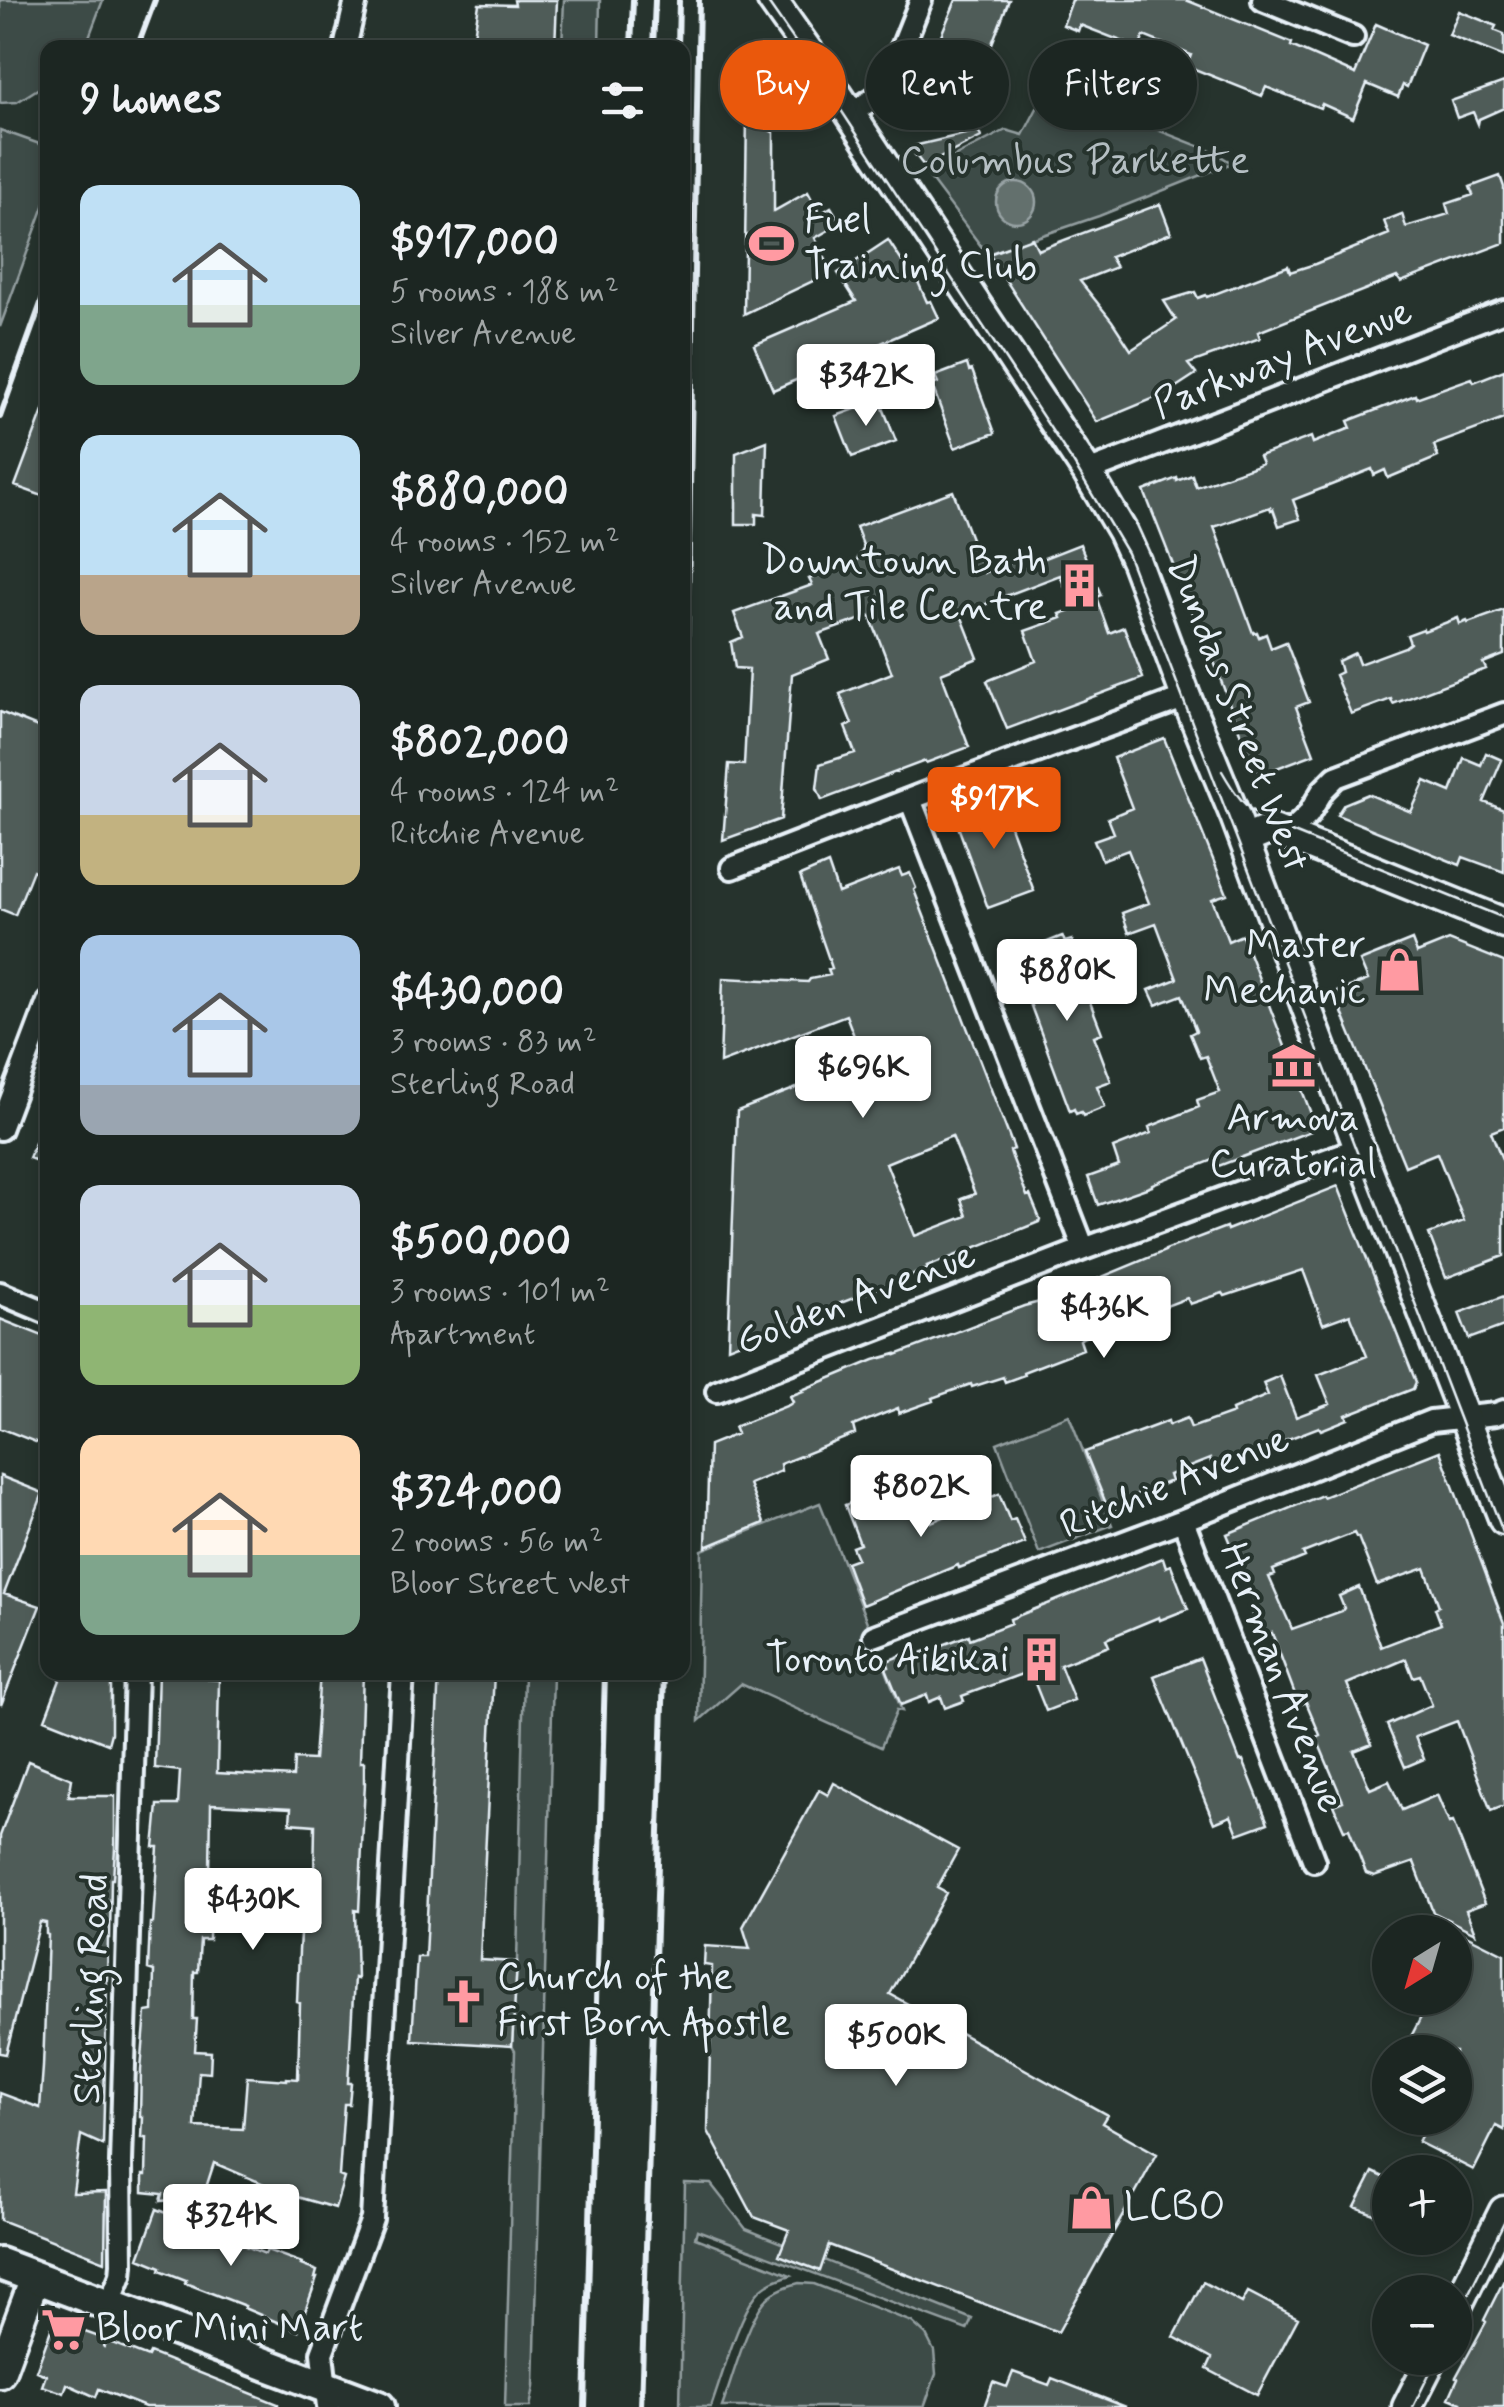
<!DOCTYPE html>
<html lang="en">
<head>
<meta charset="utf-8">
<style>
	body { margin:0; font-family:Mynerve,sans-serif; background:#252e2a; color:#f1f3f6; height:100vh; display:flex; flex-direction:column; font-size:38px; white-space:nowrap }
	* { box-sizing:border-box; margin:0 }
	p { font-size:32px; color:#a0a5a5 }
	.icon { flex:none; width:55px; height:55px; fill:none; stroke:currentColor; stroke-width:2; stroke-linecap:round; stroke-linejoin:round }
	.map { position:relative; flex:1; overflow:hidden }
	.details { position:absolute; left:40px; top:40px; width:650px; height:1640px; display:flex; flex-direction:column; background:#1c2622; border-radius:20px; box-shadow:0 5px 15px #0003,0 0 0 2px #3a4340 }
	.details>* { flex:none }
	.banner { position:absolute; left:720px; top:40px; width:632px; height:90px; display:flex; gap:20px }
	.needle { width:65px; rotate:217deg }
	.buttons { position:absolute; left:1372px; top:1915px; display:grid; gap:20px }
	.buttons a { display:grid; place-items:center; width:100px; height:100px; border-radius:50%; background:#1c2622; box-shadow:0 5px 15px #0003,0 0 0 2px #3a4340; font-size:50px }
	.price { position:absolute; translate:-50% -85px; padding:0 22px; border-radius:10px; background:#fff; color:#222; font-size:32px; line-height:65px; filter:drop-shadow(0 2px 5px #0008) }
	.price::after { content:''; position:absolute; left:50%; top:60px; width:30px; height:22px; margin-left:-15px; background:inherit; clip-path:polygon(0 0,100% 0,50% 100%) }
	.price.selected { background:#ea580c; color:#fff }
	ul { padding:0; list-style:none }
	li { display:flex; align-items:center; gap:30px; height:250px; padding:0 40px }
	li span { display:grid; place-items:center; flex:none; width:280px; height:200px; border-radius:20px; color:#555 }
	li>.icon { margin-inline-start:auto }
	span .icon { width:120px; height:120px; fill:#fffc; stroke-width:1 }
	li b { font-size:42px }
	h2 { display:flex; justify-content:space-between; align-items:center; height:120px; padding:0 40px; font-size:42px }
	.tag { padding:0 35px; border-radius:45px; background:#1c2622; box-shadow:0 5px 15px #0003,0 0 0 2px #3a4340; font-size:35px; line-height:90px }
	.tag.selected { background:#ea580c; color:#fff }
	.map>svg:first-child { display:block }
	.green { fill:#3e4b47; stroke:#939ea0; stroke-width:2.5 }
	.water { fill:#636f6d; stroke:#98a3a5; stroke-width:2.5 }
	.building { fill:#505c59; stroke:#e8f1f8; stroke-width:2.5; fill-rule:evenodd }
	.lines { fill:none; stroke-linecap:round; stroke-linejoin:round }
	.street-casing { stroke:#e8f1f8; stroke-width:28 }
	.secondary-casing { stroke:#e8f1f8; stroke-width:35 }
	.primary-casing { stroke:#e8f1f8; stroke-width:38 }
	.street { stroke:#26332d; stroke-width:20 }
	.secondary { stroke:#26332d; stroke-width:28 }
	.primary { stroke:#26332d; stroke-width:30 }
	.tram { stroke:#e8f1f8; stroke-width:2.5 }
	.rail { stroke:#e8f1f8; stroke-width:6 }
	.labels { text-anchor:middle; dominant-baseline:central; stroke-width:8; stroke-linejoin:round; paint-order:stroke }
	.park-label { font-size:40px; fill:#b5bfc3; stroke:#26332d }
	.poi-label { font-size:40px; fill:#e8f1f8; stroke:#26332d; text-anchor:start }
	.street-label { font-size:40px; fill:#e8f1f8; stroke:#26332d }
</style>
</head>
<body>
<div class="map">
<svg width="1504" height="2407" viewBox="0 0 1504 2407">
	<rect width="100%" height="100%" fill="#26332d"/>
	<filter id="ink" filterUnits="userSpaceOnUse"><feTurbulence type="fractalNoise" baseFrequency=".01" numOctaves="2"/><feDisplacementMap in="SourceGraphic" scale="20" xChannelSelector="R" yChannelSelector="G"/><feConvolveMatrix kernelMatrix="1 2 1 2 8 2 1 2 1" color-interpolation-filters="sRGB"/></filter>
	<g filter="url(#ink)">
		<path class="green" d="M0,0h103l-17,45 -2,2 -36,1 -1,35 -30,19 -17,1z
			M564,0h36l-1,47h-37z
			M1048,87l166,65 18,11 -133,53 -112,38 -62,-82 81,-42 17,5z
			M0,130l48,17 -1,51 -47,129z
			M1069,1415l43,110 -73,28 -42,-110z
			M820,1503l82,208 -5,-1 -16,37 -140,-63 -42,37 3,-171z
			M524,1673h29l-19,714 -4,20h-25l10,-356 -3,-5 5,-84z
			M685,2183l26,1 35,45 226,90 -5,11 -270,-100 -2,8 96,37c-13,4 -26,8 -35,20 -18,23 -34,82 -45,112h-31z
			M799,2283l15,1 98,38 14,13 8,16 2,23 -12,33h-202c10,-27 25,-84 42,-105 9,-11 22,-16 35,-19z"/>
		<path class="water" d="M996 202a20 20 0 1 1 40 0a20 20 0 1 1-40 0Z"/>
		<path class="building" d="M514,0h43l-2,48h-83l7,-44 36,1z
			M956,0h53l-23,59 5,2 -27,66 -60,-5z
			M1072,0h114l106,43 -1,3 64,28 21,-50 48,21 -17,42 -4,-2 -5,12 -31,-13 -14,34 -31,-14 -2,4 -54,-21 -4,9 -75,-30 4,-11 -47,-19 -5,12 -59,-23 -2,6 -15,-6z
			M1459,11l37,15 -2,4 10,4v23l-55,-22z
			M1504,82v26l-25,11 -1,5 -5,-12 -16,6 -6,-17z
			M747,115l27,18v78l34,-19 12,22 11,-7 10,16 -26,15 17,34 -88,42z
			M978,131l3,6 -57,29 -15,-19z
			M1500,176l4,11v56l-103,39 -4,-5 -139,55 2,6 -72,26 8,10 -29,19 -70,29 -108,-168 43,-16 6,12 122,-46 11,29 -61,24 6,10 -36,14 32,40 19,29 45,-30 -12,-19 31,-9 3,6 8,-3 1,2 81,-31 2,6 25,-8 74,-30 -5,-13 18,-7 4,13 43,-13 -3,-10 27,-9 -3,-8z
			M888,240l24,37 3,-2 12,27 4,-1 8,17 -166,72 -19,-45 102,-44 -18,-28z
			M967,364l2,7 3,-1 23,63 -40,15 -23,-63 6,-2 -3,-7z
			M1504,370v49l-70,26 4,12 -50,21 -3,-8 -11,5 -2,-6 -79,31 7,19 -21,7 -6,-17 -2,1 -1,-3 -56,20 39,106 4,-1 2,5 7,-3 5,14 15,-6 23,60 -13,5 18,47 -45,17 -15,-1 -48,-130 -3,1 -59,-150 33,-13v3l15,-6 4,12 59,-21 7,-3 -3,-7 52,-19 2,6 38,-15 -3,-7 67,-26 1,3 56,-20 2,4z
			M880,400l16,41 -44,16 -16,-41z
			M46,403h2v95l-33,-12z
			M767,441l-2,74 -9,-1v10h-20v-71z
			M953,491l31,82 36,-14 4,7 56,-22 21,51 -5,2 13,36 15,-6 19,51 -136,51 -20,-48 49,-20 -11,-30 37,-13 -2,-4 14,-5 -14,-34 -60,23 -39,17 17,43 -37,15 28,74 -43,16 -1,-2 -103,39 -5,-12 3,-24 35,-11 -10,-26 7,-3 -12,-30 52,-21 -22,-57 -51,18 10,25 -37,15 -11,145 -58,21 6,-76 15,1 5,-96 -14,-1 -4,-26 12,-5 -9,-24 78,-28 -3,-6 48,-19 7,-12 -8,-21z
			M1504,610v45l-21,8 3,6 -93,35 -2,-5 -40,15 -16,-39 6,-3 -3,-11 17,-8 4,11 46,-17 5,-4 -3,-8 16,-6 1,2 34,-13 2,6 7,-3 1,2z
			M0,712l48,19v145l-15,-6 -18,45 -15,-6z
			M1164,738l63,156 -15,5 16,42 14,-6 73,189 -4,7 -95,36 -3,-7 -61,24v2l-54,19 -10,-28 31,-11 -6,-18 38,-15 -2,-6 50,-20 -2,-7 23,-8 -14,-36 -6,2 -10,-24 6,-3 -14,-36 -26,10 -7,-15 28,-11 -21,-56 -27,10 -7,-20 27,-10 -21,-53 -26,10 -8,-20 20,-7 -6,-15 24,-10 -19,-50z
			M1486,753l16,7 -18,42 20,8v62l-41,-15 -3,8 -123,-50 7,-11 24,-10 43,18 14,-31 26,11 13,-34 17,7z
			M999,796l35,95 -46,17 -35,-95z
			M828,864l10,29 61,-24 3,7 8,-3 6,15 -2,2 100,259 -4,2 2,6 15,39 3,-1 10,24 -1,3 -112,45 1,2 -200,78 9,-236 127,-49 -18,-47 -126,48 3,-85 85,4 2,-3 20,-4 -2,-6 4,-1 -32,-92zM952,1136l23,58 -14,5 6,17 -52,20 -29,-73z
			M1062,936l3,6 7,-2 6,16 -5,2 29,75 -8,3 17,45 -14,5 8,21 -22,9 -2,-4 -5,2 -2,-5 -4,2 -45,-121 8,-5 -10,-26 9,-3 -2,-7z
			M1412,940l5,13 32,-13 55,22v165l-13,5 13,32v92l-58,22 -17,-44 35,-13 -27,-68 -32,13 -71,-173 34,-13 -8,-19z
			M47,1113h1v52l-19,-7z
			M1338,1186l78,196 -3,7 -67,26 2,4 -27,11 -2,-3 -106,41 -3,-9 -41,16 2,6 -35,14 2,5 -29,11 -24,-59 83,-31 1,4 18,-7 4,10 42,-15 -1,-3 36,-15 -5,-12 17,-7 16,41 34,-13 -12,-29 49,-19 -17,-42 -27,10 -20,-54 -78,26 -2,-3 -33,11 -3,-6 -105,40 -2,2 3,9 -60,23 1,3 -19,7 -2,-5 -31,10 -1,-3 -39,14 1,3 -34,12 -1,-5 -45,18 2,8 -75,30 1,7 -32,13 15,39 -58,24 3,-102 28,-11 -3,-7 55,-22 4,-3 -3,-6 13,-5 -1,-1 72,-30 22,-6v1l128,-49 20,-5 121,-50v-1l61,-23 1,3z
			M1504,1296v30l-35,13 -10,-26z
			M0,1319l48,19v109l-48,-19z
			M1440,1451l64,172v183l-13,5 -34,-90 -42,16 9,22 -19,8 -18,-42 45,-20 -12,-30 -7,2 -7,-18 -59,25 25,60 -18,7 16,38 19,-8 13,29 35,-15 12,28 4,-1 32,81 -19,7 9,23 -42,-21 -19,-50 -40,14 -8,-3 -17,-44 -5,1 -11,-25 10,-4 -27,-64 4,-2 -14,-33 -7,3 -27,-72 -9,4 -10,-22 6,-3 -32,-78 95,-39 1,2zM1354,1533l2,4h2l19,48 48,-17 14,38 -4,2 6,16 -60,23 -22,-60 -20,9 5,12 -2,3 -50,18 -23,-52 6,-2 -2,-5 32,-13 -2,-4z
			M0,1476l43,17 -39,101 36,12 -39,99z
			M903,1482l14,34 11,-4 3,10 68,-28 11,27 5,-2 10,24 -66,25 -1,-3 -96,40 -16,-43 11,-4 -5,-11 8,-3 -15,-39z
			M1163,1558l3,9 5,-2 17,44 -28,11 -1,-3 -53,22 3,7 -49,19 14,35 -28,11 -16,-40 -68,25 2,5 -19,7 -4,-11 -12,5 -2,-7 -26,10 -15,-37 3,-1 -2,-6 30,-12 2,5 50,-19 1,4 41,-16 -1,-4z
			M1200,1658l40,103 3,-1 25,63 -30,11 -7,-18 -17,7 -60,-147z
			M63,1672h48v61l-3,11 -63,-25z
			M158,1672l50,2v5l11,1 -2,93 76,4 1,-18 20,1 6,-88h43l-3,90h4v20h1l-6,129 -4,-1 2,69 -3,-1 -6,105h3l-2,21h-5l-5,72 5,2 -9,30 -45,-13 -76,-32 -11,34 -42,4 2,-7 -20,-2v-17h3l1,-37h-5l1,-21h-3l1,-47 5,-58 7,-1 1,-40 -6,-2 2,-46h3l5,-76h-4l2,-20 2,-22h20l2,-34 -25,-3zM211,1804l80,4 -1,15 25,2 -1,59 -5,-1 -1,35h-7l-2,33 -2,51 3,1 -2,76 -11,-1v2l-40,-3 -4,52 -48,-2 4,-55 11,1 1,-21 -16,-1 2,-32h-4l1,-47h4l2,-32h9z
			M439,1672h55l-14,288 37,2 -5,84 -100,-6 5,-83h8z
			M28,1761l44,18 -3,17h46v52l-2,31h-2l-1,59h-2l-5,207 -22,-10 -8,58 33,-1 -1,69 -105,-41v-127l40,15 3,-41 5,-132 -2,-1v-11l-6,-1 -34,132 -6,-1v-217z
			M834,1783l124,67 -21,38 9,5 -56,101 217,121 -5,8 55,31 -99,178 -229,-87 -9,26 -41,-16 10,-25 -35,-13 -46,-86 4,-165 -8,-1 1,-19 45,3 -7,-22 76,-137 9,5z
			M1462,1933l42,21v176l-8,-4 -22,44 -56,-28 12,-24h25v-66h-52l28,-54h24v-50z
			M1373,2172l17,8v40l-35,-13z
			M157,2209l108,45 2,-4 35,13 -1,2 16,6 -2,7h2l-19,53 -54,-23 1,-2 -60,-23 1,-3 -26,-10 1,-3 -22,-9z
			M1504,2280v127h-45l2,-4 -12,-5 9,-20 -2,-1 30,-55 -2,-2z
			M1203,2282l39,21 6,-11 50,26 -41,77 -50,-26 5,-11 -38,-21z
			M54,2321l48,17 2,2v8l3,-7 41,16 2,-4 128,51v3h-133l-46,-18 -3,8 -29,-13 -3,9 -22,-7 4,-11 -10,-4z
			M1013,2372l36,13 3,-7 74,29h-142l9,-25 14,5z"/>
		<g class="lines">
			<defs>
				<path id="street" d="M1263,0l90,37
					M345,48l11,-48
					M850,114l29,-19 24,-50 18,-45
					M1087,472l417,-161
					M910,799l174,450
					M1287,835l21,-20 15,-25 13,-13 168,-63
					M732,868l196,-76 258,-95
					M0,1129l48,-127
					M0,1293l48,20
					M717,1391l367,-142 275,-101
					M1183,1520l131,341
					M874,1636l309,-116 248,-99 65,-7 8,-3
					M109,2305l12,-30 1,-11 -1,-101 15,-491
					M328,2407l-6,-54 50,-134 31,-547"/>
				<path id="secondary" d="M772,0l48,68 267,404 35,59 14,31 50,135 49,119 124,332 145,372
					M1244,840l27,-11 233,94
					M1455,2310l49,-99
					M0,2373l35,-95
					M1407,2407l25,-49"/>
				<path id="primary" d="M0,2264l379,143"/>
			</defs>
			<use href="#street" class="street-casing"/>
			<use href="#secondary" class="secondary-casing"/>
			<use href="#primary" class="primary-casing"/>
			<use href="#street" class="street"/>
			<use href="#secondary" class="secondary"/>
			<use href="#primary" class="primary"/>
			<path class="tram" d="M766,0l44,63 264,401 53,89 377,982
				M1222,771c13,23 24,38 47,52l235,95
				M1455,2321l49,-99
				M1413,2407l24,-49"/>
			<path class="rail" d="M137,48l18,-48
				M631,48l2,-48
				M653,48l2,-48
				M678,48l1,-48
				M0,417l48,-133
				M682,922l17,-922
				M585,2407l20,-735
				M641,2407l23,-735"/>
		</g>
	</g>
	<defs>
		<symbol id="stadium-bare" viewBox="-9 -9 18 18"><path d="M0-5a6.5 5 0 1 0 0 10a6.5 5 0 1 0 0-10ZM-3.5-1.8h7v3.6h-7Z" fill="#ff9aa2" stroke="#26332d" stroke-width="2.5" paint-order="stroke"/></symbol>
		<symbol id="building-bare" viewBox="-9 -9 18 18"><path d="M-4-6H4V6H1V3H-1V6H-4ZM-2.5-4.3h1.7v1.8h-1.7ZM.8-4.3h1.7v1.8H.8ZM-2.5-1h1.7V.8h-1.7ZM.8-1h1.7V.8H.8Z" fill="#ff9aa2" stroke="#26332d" stroke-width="2.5" paint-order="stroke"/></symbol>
		<symbol id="shop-bare" viewBox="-9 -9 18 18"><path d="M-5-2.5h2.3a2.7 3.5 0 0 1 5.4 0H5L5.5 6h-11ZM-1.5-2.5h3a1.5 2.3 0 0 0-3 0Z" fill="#ff9aa2" stroke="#26332d" stroke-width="2.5" paint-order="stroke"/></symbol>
		<symbol id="museum-bare" viewBox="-9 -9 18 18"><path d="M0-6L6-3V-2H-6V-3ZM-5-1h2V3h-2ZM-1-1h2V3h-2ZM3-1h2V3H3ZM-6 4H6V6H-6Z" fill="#ff9aa2" stroke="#26332d" stroke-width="2.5" paint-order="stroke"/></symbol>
		<symbol id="church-bare" viewBox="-9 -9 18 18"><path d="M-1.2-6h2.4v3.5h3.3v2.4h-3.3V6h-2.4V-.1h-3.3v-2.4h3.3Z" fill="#ff9aa2" stroke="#26332d" stroke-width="2.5" paint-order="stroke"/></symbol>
		<symbol id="supermarket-bare" viewBox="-9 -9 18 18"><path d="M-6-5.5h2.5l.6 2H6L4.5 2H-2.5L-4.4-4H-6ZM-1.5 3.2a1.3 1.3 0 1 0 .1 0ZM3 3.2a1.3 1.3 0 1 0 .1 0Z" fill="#ff9aa2" stroke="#26332d" stroke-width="2.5" paint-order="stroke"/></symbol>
	</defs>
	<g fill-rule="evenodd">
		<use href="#stadium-bare" x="740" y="212" width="63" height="63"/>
		<use href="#building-bare" x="1048" y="554" width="63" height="63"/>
		<use href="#shop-bare" x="1368" y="938" width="63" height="63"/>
		<use href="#museum-bare" x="1262" y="1034" width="63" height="63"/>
		<use href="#building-bare" x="1010" y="1628" width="63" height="63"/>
		<use href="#church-bare" x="432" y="1970" width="63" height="63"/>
		<use href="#shop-bare" x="1060" y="2176" width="63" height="63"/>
		<use href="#supermarket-bare" x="32" y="2298" width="63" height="63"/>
	</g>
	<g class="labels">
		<g class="park-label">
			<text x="1075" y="162">Columbus Parkette</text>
		</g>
		<g class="poi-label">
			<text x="804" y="221">Fuel<tspan x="804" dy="46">Training Club</tspan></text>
			<text x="1047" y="562" text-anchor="end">Downtown Bath<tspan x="1047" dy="46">and Tile Centre</tspan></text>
			<text x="1366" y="946" text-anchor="end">Master<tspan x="1366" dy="46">Mechanic</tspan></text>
			<text x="1293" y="1119" text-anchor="middle">Armova<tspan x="1293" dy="46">Curatorial</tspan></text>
			<text x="1009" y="1660" text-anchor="end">Toronto Aikikai</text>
			<text x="497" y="1978">Church of the<tspan x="497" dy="46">First Born Apostle</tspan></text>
			<text x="1124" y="2208">LCBO</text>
			<text x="96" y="2329">Bloor Mini Mart</text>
		</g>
		<g class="street-label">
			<text transform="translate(1283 359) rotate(-21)">Parkway Avenue</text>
			<text transform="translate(1237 714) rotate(69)">Dundas Street West</text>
			<text transform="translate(856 1299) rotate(-21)">Golden Avenue</text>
			<text transform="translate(1175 1483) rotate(-22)">Ritchie Avenue</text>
			<text transform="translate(1281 1678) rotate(69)">Herman Avenue</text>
			<text transform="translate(92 1989) rotate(-88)">Sterling Road</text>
		</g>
	</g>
</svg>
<div class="buttons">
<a><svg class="needle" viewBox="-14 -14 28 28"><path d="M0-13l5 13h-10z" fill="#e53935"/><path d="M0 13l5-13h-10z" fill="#a0a5a5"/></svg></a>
<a><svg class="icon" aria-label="layers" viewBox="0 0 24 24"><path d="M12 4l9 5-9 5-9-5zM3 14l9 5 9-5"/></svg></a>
<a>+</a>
<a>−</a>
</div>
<b class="price" style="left:866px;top:429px">$342K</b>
<b class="price selected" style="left:994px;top:852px">$917K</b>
<b class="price" style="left:1067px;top:1024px">$880K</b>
<b class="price" style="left:863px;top:1121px">$696K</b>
<b class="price" style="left:1104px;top:1361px">$436K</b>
<b class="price" style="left:921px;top:1540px">$802K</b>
<b class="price" style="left:253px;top:1953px">$430K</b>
<b class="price" style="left:896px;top:2089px">$500K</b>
<b class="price" style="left:231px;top:2269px">$324K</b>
<div class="banner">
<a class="tag selected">Buy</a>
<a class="tag">Rent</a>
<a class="tag">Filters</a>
</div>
<section class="details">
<h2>9 homes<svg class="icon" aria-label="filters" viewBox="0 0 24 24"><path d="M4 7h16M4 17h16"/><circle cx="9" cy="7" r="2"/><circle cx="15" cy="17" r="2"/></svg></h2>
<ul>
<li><span style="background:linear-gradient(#bfe0f5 60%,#7fa58c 0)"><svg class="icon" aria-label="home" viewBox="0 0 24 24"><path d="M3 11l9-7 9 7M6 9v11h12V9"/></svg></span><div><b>$917,000</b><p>5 rooms · 188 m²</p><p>Silver Avenue</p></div></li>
<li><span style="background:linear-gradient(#bfe0f5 70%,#b9a48a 0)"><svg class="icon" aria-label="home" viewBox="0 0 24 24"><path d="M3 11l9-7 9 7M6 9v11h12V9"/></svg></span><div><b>$880,000</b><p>4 rooms · 152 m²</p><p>Silver Avenue</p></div></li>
<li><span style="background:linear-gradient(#c9d6e8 65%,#c2b280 0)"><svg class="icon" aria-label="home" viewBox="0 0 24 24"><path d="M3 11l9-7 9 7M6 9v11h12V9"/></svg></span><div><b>$802,000</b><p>4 rooms · 124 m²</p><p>Ritchie Avenue</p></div></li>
<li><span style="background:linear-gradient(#a9c7e8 75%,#9aa5b1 0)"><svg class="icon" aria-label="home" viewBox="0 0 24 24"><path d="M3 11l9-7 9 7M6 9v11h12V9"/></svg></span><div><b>$430,000</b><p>3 rooms · 83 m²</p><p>Sterling Road</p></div></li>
<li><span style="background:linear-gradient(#c9d6e8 60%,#8fb573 0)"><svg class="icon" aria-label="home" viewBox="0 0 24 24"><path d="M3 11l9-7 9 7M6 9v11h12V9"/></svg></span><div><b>$500,000</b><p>3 rooms · 101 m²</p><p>Apartment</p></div></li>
<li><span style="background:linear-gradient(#ffd9b3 60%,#7fa58c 0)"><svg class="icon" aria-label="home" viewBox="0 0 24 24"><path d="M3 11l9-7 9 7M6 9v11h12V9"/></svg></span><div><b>$324,000</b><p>2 rooms · 56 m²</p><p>Bloor Street West</p></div></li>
</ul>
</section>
</div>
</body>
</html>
